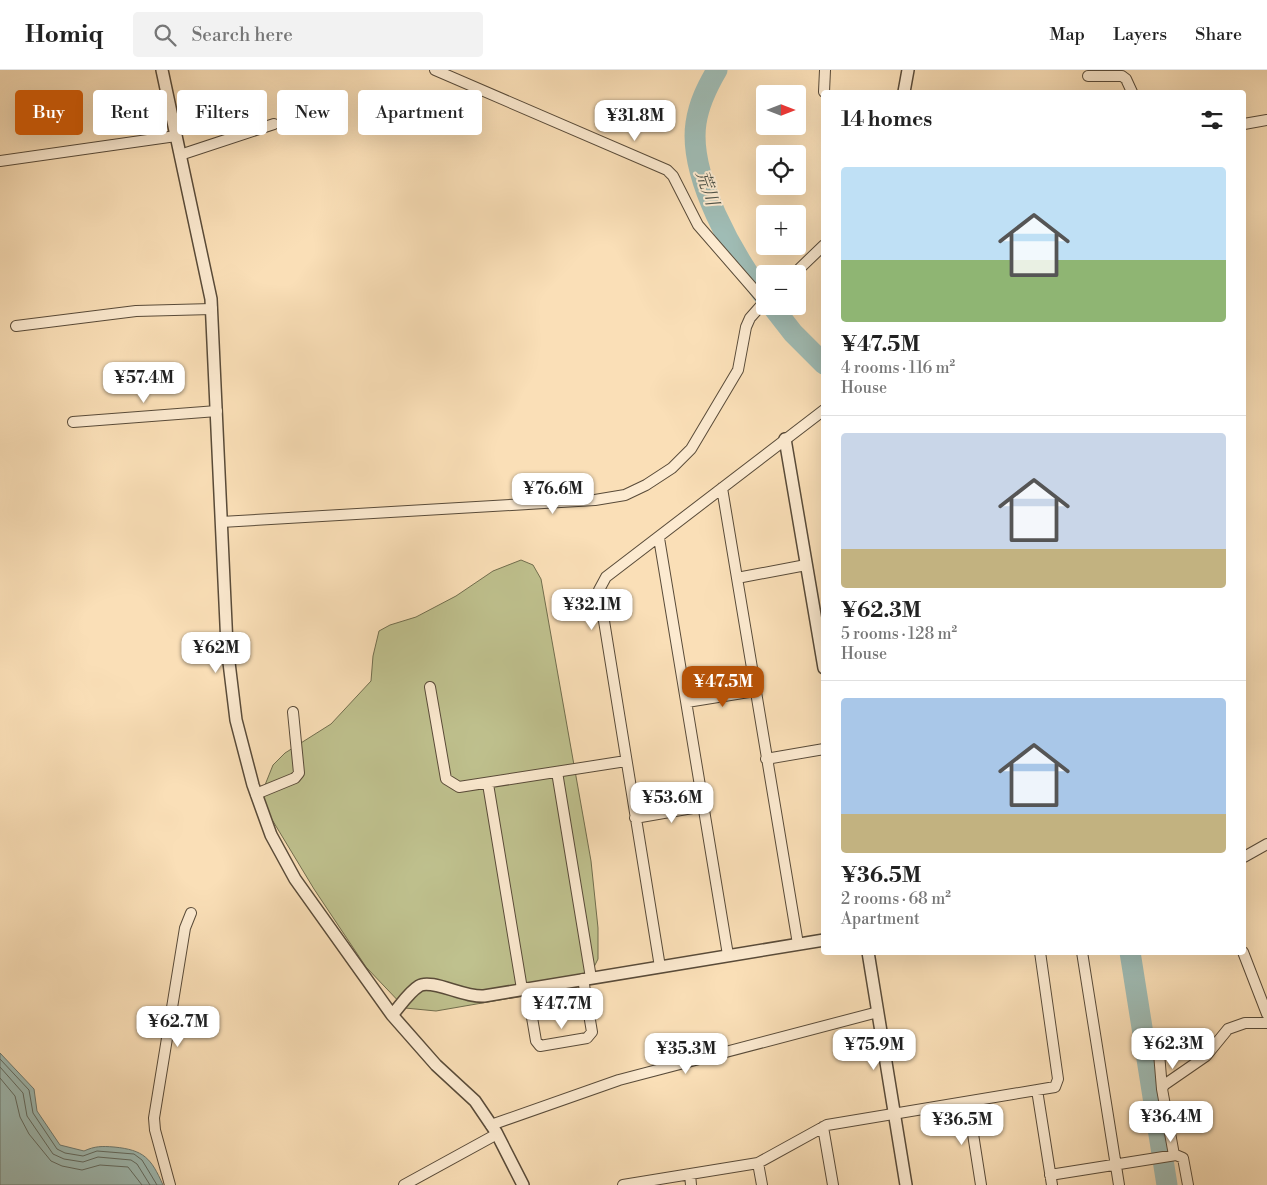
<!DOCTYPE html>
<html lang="en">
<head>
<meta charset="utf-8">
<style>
	body { margin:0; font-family:"Libre Bodoni","Noto Serif JP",serif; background:#f2f2f2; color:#222; height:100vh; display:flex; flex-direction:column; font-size:19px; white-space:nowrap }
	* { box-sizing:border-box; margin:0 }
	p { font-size:16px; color:#767676 }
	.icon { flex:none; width:28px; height:28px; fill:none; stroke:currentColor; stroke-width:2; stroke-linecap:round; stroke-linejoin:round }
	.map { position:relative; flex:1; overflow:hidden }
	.side { position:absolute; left:821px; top:20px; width:425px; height:865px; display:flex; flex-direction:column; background:#fff; border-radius:5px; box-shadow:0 5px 20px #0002 }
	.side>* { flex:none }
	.guide { position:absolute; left:15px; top:20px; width:475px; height:45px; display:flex; gap:10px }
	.needle { width:32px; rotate:90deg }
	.controls { position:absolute; left:756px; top:15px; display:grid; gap:10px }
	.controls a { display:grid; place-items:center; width:50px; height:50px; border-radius:5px; background:#fff; box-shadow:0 5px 20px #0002; font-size:25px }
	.price { position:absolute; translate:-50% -42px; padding:0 11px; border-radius:10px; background:#fff; color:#222; font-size:16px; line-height:32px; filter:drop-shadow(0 1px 2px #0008) }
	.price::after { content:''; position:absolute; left:50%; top:30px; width:15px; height:11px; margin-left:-8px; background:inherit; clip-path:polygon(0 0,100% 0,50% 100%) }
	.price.selected { background:#b45309; color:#fff }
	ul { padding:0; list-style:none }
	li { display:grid; align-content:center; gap:10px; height:265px; padding:0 20px }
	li+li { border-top:1px solid #e0e0e0 }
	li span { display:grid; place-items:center; height:155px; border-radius:5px; color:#555 }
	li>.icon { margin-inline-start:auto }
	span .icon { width:90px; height:90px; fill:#fffc; stroke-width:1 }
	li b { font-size:21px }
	h2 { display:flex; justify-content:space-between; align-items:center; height:60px; padding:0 20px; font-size:21px }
	.chip { padding:0 18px; border-radius:5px; background:#fff; box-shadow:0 5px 20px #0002; font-size:18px; line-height:45px }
	.chip.selected { background:#b45309; color:#fff }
	header { display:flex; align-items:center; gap:30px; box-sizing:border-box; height:70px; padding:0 25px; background:#fff; border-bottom:1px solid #e0e0e0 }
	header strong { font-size:24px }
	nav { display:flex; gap:28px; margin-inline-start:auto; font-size:18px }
	.search { width:350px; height:45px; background:#f2f2f2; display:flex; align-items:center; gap:12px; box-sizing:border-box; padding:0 18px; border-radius:5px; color:#767676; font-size:19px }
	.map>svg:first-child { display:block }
	.green { fill:#bfc18e; stroke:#716e4e }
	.water { fill:#9fbcb5; stroke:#6d7b73 }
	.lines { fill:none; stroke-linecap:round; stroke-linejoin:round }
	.shore { stroke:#616b62; stroke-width:1 }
	.river { stroke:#9fbcb5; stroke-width:21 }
	.minor-casing { stroke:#594b39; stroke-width:12 }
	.tertiary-casing { stroke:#594b39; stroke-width:14 }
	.minor { stroke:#fcead0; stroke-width:10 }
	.tertiary { stroke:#fcead0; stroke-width:11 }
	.labels { text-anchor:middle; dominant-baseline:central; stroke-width:4; stroke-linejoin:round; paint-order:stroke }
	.water-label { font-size:18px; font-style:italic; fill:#4e5349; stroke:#fcead0 }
</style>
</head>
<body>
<header>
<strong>Homiq</strong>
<div class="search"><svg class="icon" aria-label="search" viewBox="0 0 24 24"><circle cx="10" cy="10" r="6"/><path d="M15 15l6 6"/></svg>Search here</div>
<nav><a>Map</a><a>Layers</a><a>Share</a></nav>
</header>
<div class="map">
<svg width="1267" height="1115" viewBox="0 0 1267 1115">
	<rect width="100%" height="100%" fill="#fadfb7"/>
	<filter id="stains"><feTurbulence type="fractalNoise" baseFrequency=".004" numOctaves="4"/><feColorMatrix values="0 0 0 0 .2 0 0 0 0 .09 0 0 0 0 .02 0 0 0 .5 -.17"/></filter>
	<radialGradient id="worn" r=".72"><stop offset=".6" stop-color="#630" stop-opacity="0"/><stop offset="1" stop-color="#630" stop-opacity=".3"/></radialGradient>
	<path class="green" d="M521,490l12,5 8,14 50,282 7,67v31l-9,18 -20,11 -133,23 -31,-3 -39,-41 -52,-78 -52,-86 1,-13 10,-25 12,-12 46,-29 40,-43 2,-25 6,-25 11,-6 26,-8 40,-21 37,-25z"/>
	<path class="water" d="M0,983l34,36 3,22 23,34 24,6c11,-5 18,-5 30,-4 30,3 37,11 49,38h-163z"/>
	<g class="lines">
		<path class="shore" d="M0,989l29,31 4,23 24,36 8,4 18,3 14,-5 37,3 8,6 15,25
			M0,997l23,26 4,23 26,38 11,5 19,3 15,-5 33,3 6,4 13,21
			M0,1008l15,18 5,21 9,17 22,27 11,5 20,4 18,-5 28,2 14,18"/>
		<path class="river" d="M717,0c-10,17 -18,33 -21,53 -8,53 38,133 69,174
			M772,236l21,27 31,31
			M1130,882l37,233"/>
		<defs>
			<path id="minor" d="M435,0l232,100 6,6 25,49 66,76
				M1088,6h34l4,3 6,13
				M824,22l1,-22
				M1244,54l23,-4
				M180,85l94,-31
				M0,91l176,-25
				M794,204l30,-29
				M16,256l120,-15 76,-2
				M73,352l144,-11
				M722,418l76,456
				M221,452l374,-22 30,-5 21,-10 26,-17 19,-19 47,-79 8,-43 4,-9 15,-17
				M659,468l69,417
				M737,508l69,-13
				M430,617l16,92 13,8 167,-26
				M687,632l68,-11
				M766,689l58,-10
				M557,702l34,206
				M488,714l34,205
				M256,724l39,-16 4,-5 -6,-61
				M635,748l69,-12
				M1244,787l23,-13
				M1082,882l37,233
				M1243,882l24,62
				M660,897l-61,-377 7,-13 218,-167
				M527,918l9,53 4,5 47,-8 5,-6 -9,-53
				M1159,983l3,36
				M1037,1020l15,95
				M968,1032l13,83
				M491,1055l128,-45 259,-68
				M823,1057l10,58
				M1174,1085l-12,-66 2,-4 42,-29 22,-27 17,-6h22
				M758,1093l4,22
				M690,1104l1,11
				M1050,1105l126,-20 7,3 5,27
				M170,1115l-15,-55 -1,-12 31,-190 6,-15
				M404,1115l93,-51
				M623,1115l135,-22 69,-38 228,-38 3,-8 -18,-127"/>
			<path id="tertiary" d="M162,0l49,229 16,347 9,74 17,65 18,50 24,44 97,136 44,50 39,36 21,31 27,53
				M904,22l4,-22
				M785,369l39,229
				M868,882l38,233
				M392,945c8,-9 17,-23 27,-29 12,-8 46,12 65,10l340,-56"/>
		</defs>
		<use href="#minor" class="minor-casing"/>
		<use href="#tertiary" class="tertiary-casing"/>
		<use href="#minor" class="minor"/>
		<use href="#tertiary" class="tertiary"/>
	</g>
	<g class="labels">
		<g class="water-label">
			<text transform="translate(707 118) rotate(71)">荒川</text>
		</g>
	</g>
	<rect width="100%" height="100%" filter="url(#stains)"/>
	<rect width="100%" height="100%" fill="url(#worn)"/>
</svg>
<div class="controls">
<a><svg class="needle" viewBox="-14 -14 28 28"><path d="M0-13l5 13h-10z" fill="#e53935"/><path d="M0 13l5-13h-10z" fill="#767676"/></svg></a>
<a><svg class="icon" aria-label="locate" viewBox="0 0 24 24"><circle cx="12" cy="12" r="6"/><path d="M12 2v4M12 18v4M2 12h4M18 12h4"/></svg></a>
<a>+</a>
<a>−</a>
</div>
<b class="price" style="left:635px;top:72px">¥31.8M</b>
<b class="price" style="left:144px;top:334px">¥57.4M</b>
<b class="price" style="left:553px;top:445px">¥76.6M</b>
<b class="price" style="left:592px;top:561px">¥32.1M</b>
<b class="price" style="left:216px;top:604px">¥62M</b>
<b class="price selected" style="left:723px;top:638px">¥47.5M</b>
<b class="price" style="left:672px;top:754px">¥53.6M</b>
<b class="price" style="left:562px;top:960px">¥47.7M</b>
<b class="price" style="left:178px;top:978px">¥62.7M</b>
<b class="price" style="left:1173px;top:1000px">¥62.3M</b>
<b class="price" style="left:874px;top:1001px">¥75.9M</b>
<b class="price" style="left:686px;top:1005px">¥35.3M</b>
<b class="price" style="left:1171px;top:1073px">¥36.4M</b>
<b class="price" style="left:962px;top:1076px">¥36.5M</b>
<div class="guide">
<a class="chip selected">Buy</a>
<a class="chip">Rent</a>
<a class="chip">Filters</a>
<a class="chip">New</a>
<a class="chip">Apartment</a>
</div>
<section class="side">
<h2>14 homes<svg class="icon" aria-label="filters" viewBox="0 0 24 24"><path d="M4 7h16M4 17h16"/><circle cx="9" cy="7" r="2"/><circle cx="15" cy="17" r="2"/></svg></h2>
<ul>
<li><span style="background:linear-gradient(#bfe0f5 60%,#8fb573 0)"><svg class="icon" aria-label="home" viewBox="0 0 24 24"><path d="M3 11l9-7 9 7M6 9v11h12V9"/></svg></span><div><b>¥47.5M</b><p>4 rooms · 116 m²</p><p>House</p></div></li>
<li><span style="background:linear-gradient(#c9d6e8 75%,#c2b280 0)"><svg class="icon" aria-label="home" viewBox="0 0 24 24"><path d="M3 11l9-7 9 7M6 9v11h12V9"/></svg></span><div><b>¥62.3M</b><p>5 rooms · 128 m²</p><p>House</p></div></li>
<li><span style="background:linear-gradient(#a9c7e8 75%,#c2b280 0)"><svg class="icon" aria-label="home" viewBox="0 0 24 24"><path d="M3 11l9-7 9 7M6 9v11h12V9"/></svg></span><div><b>¥36.5M</b><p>2 rooms · 68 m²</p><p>Apartment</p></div></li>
</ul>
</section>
</div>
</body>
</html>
